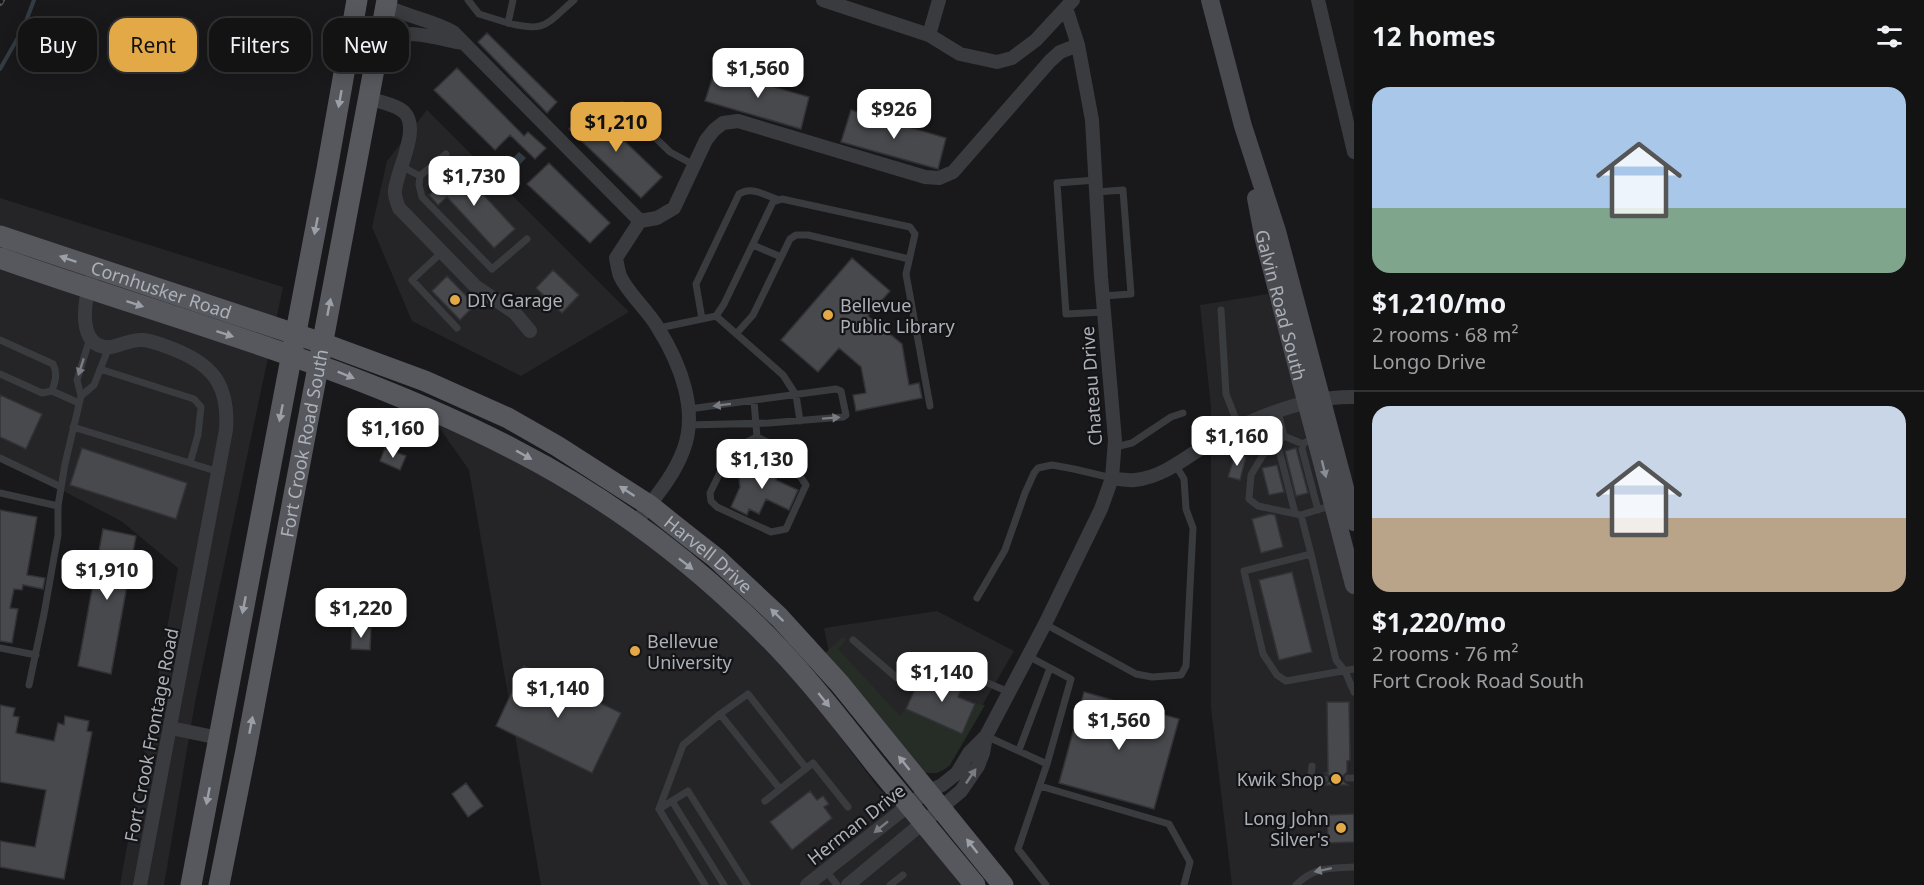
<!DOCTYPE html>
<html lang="en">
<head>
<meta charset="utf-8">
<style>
	body { margin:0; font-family:"Noto Sans",sans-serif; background:#202022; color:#f1f3f6; height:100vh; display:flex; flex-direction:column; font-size:22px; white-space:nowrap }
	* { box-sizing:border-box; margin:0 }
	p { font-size:20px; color:#9d9ea0 }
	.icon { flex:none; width:33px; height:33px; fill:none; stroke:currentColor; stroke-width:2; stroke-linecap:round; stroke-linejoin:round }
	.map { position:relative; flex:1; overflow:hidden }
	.details { display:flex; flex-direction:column; background:#131314; width:570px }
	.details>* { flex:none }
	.top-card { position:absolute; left:18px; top:18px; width:570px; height:54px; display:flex; gap:12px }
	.price { position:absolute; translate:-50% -51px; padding:0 14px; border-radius:12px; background:#fff; color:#222; font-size:20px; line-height:39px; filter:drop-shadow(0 2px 3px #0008) }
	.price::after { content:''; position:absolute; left:50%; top:36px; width:18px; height:14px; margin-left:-9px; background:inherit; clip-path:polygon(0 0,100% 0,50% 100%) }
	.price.active { background:#e4a947; color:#111 }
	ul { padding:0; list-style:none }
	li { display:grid; align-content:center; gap:12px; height:318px; padding:0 18px }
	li+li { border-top:2px solid #323234 }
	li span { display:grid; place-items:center; height:186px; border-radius:18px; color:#555 }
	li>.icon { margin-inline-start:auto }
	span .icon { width:108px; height:108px; fill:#fffc; stroke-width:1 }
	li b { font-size:26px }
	h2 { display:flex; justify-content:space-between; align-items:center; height:72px; padding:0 18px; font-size:26px }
	.pill { padding:0 21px; border-radius:18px; background:#131314; box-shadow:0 3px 15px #0003,0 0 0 2px #323234; font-size:21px; line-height:54px }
	.pill.active { background:#e4a947; color:#111 }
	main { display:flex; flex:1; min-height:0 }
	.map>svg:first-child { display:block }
	.built { fill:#252528 }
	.green { fill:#252d26 }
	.water { fill:#333c43 }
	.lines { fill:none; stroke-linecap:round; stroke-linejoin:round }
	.stream { stroke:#333c43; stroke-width:4 }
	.building { fill:#48494d; stroke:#333337; stroke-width:1.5 }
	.service { stroke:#3a3b3f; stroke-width:7 }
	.minor { stroke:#3a3b3f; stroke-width:14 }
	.secondary { stroke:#484a4f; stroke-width:18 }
	.primary { stroke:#56585e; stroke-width:21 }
	.rail-casing { stroke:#53555a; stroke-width:6 }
	.rail { stroke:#141416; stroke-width:4; stroke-dasharray:11; stroke-linecap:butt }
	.oneway { fill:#9b9fa7 }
	.oneway2 { fill:#797c82 }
	.oneway3 { fill:#898d94 }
	.poi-dot { fill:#e4a947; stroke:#141416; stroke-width:2 }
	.labels { text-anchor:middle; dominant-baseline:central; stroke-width:4.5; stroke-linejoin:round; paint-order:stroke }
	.street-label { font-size:18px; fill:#acb1b9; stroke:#141416 }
	.poi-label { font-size:18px; fill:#acb1b9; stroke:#141416; text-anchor:start }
</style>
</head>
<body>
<main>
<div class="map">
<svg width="1354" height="885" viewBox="0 0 1354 885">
	<rect width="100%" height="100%" fill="#19191b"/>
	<path class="built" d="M427,110l202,202 -108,64 -109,-55 -40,-94 15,-66z
		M0,198l283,89 -88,415 -31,183h-44l58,-317 -57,-47 -121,-63z
		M1268,294l86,277v314h-122l-21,-177v-301l-11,-102z
		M431,416l124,63 139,98 104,103 78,105 68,72 22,28h-425l-72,-415z
		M937,611l77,40 -59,101 -56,-17 -68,-73 -7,-34z"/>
	<path class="green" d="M843,637l3,3 -8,9 62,67 6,-7 55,25 14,-30 10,1 -35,60c-10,9 -16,9 -29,7l-98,-117z"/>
	<path class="water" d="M519,152l7,6 -13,14 -6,-8z"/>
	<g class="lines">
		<path class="stream" d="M0,69l23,-40 11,-29"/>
	</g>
	<path class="building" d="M487,33l70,69 -10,11 -69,-71z
		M457,68l67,68 4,-4 18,16 -11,11 -25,-24 -15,15 -61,-60z
		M715,70l94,27 -8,32 -96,-28z
		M591,109l71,68 -21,21 -72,-69z
		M851,110l95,28 -8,31 -97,-27z
		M549,163l61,60 -20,20 -63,-59z
		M459,168l56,61 -21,19 -47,-51 -9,8 -9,-10z
		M852,258l38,33 -22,25 34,28 7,41 10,-2 3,15 -66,13 -3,-16 13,-2 -5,-26 -22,-19 -21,24 -37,-32z
		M553,270l26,25 -17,18 -26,-25z
		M447,276l28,29 -15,15 -28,-29z
		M0,395l42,19 -16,35 -26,-12z
		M82,448l105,35 -11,36 -106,-34z
		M385,448l21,8 -6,14 -20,-9z
		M1296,448l12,45 -12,3 -11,-45z
		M1235,454l11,3 -6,23 -12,-3z
		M753,460l26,12 -3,8 22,10 -9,20 -23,-11 -7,15 -10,-5 -2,6 -16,-8 9,-20 -1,-9 7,-3z
		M1277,465l7,27 -15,3 -7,-27z
		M0,510l37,7 -10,58 18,3 -2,11 -20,-4 -1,5 -8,-1 -4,19 8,1 -6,34 -12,-2z
		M1270,514l5,1 8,32 -22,6 -9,-34z
		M103,529l33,7 -25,138 -33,-8z
		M1292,572l20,80 -33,8 -20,-80z
		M358,627l13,1 -1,22 -19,-1 1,-21z
		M524,666l97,47 -29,60 -96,-47z
		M945,671l20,9 -7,17 17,7 -13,30 -56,-25 13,-29 19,8z
		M1084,692l95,27 -25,90 -95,-26z
		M1327,702h22l1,58 -3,1v11l-5,5 1,4 5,4h-23l6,-5 -1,-4 -5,-3h3z
		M0,705l15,3 -2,8 6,1 -3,16 38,8 4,-18 6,2 1,-9 24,5 -2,10 5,1 -28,147 -64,-12v-26l35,6 11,-57 -46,-8z
		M466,783l17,23 -15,11 -16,-23z
		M810,791l7,9 6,-4 6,8 -5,3 8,11 -40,32 -22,-28z
		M1354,814v28l-26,1 -1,-28z"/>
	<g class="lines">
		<path class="service" d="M468,0l11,14 29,9
			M513,0l-5,23c38,10 38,1 66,-23
			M622,105l48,47 24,13
			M401,166l19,10 -1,9 3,12 70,72 35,-30
			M420,176l26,-22
			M1096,180l-39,3 9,131 38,-2
			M1097,192l26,-2 8,104 -28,2
			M753,245l28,12
			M442,252l-30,28 45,48
			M1221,310l5,84 13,33
			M716,316l8,-12 49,-102 9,-3 128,28 5,7 -9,40 24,132
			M702,319l-6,-35 43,-90c12,-8 25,1 38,5
			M659,328l57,-12 67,59 13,20 4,26
			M736,334l17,-19 37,-76 6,-4h12l101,24
			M0,340l53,24c5,9 2,18 -1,27
			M100,369l94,30 7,8 -3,28 -8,28
			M0,374l42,19 10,-2 27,12
			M81,396l13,-11 15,-38
			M754,401l3,36 -26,13 -21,43 1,8 6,6 54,25 15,-3 20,-44 -24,-36 -25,-12
			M689,409l147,-20 5,2 5,24 -3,2 -74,6 -80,2
			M1278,411l6,25 -21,19 -12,20 -2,24 9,7 43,9
			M73,427l146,45
			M1284,436l19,8 3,-2
			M1277,442l18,71
			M1303,444l-1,5 16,61
			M1115,447l17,-4 39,-26 12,-4
			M0,458l61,29
			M0,493l58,13
			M1333,505l-32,10 10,39 -67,17 19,83 14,21 9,6 68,-12
			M1311,554l25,106 9,11 9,21
			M977,598l28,-48 20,-57 9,-20 4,-5 14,-3 22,4 38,9
			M1045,624l91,50 16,3 29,-2 5,-9 7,-138 -7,-19 -2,-30 -9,-15
			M853,640l44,38 46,-14 66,28
			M0,648l36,7
			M1028,656l43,23 -24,85 -29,85 28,36
			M29,685l15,-71 14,-79v-29l7,-42 16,-68 -4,-16 13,-42
			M720,714l28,-20 58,74
			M986,736l61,28
			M1019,750l31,-82
			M1312,766l-1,9 4,4h10
			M1348,778h6
			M1040,786l129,38 21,38 -6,23
			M672,801l52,84
			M765,801l48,-38 35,44
			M659,809l24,-64 37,-31 60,75
			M826,871l11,14
			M705,885l-46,-76 29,-18 59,94
			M890,885l13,-10
			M1296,885c18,-18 34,-17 58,-18"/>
		<path class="minor" d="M823,0l106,35 31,19 37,8 15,-4 24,-18 37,-40
			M1318,0l36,152
			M386,6c22,11 46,14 67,26l187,189
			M929,35l10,-35
			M380,38c31,-9 52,-1 82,5
			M368,98c11,4 27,6 36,14 17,16 -7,58 -9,78 -1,6 2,12 4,18l76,78 40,27 15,18
			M91,280c-7,20 -15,70 20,67 12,-2 20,-8 32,-7 12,1 24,7 35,11 38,16 51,38 48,79l-86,455
			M1112,478c7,1 16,3 23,2 32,-3 59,-30 86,-44 40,-21 87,-40 133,-39
			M635,524c17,-23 38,-46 48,-73 16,-40 -3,-88 -25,-123 -10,-18 -29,-33 -38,-52 -2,-6 -3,-13 -4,-18l24,-37 17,-3 17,-10 32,-68 8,-10 9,-7 15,-2 187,56 14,1 14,-6 97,-111 10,-9 18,-7
			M171,728l48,10
			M807,885l102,-80 18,-13 15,-7 15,-12 12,-20 17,-17
			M848,885l113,-94 17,-25 5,-13 3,-17 59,-112 56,-115 11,-31 3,-38 -14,-163 -9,-157 -14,-75 -12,-37"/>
		<g class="secondary">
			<path d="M1210,0l33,126 34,105 77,291"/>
			<path id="s1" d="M1256,198l8,42 90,345"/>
		</g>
		<g class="primary">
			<path id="s2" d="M0,236l322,107 103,38 83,37 49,28 92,59 35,28 32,25 63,59 61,67 163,201"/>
			<path d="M0,258c172,61 352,107 515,192 80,41 157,96 223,158 52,47 95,102 138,157 33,40 66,80 99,120"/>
			<path d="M191,885l136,-716 30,-169"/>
			<path id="s3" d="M219,885l27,-135 141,-750"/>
		</g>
		<defs>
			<path id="rail" d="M0,3l2,-3"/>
		</defs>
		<use href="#rail" class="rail-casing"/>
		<use href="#rail" class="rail"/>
	</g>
	<defs><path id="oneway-solid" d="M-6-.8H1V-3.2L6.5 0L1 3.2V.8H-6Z" transform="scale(1.5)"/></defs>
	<g class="oneway">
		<use href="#oneway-solid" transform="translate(340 99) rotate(100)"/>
		<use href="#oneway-solid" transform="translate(316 226) rotate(101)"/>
		<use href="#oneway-solid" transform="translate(68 259) rotate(-161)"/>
		<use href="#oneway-solid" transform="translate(135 304) rotate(18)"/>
		<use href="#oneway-solid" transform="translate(329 307) rotate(-79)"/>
		<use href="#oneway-solid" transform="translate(225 334) rotate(18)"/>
		<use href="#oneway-solid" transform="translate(346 375) rotate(22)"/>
		<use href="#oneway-solid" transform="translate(281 413) rotate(101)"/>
		<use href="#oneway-solid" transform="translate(524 455) rotate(29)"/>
		<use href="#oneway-solid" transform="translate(627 491) rotate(-147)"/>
		<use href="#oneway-solid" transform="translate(686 564) rotate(38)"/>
		<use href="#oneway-solid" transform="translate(244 605) rotate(101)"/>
		<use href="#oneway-solid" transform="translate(777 615) rotate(-136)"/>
		<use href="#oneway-solid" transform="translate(824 700) rotate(51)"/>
		<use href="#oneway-solid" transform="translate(251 725) rotate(-79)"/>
		<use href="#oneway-solid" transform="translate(904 763) rotate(-129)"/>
		<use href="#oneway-solid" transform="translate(208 796) rotate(101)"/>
		<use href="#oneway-solid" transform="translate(972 846) rotate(-128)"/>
	</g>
	<g class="oneway2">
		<use href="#oneway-solid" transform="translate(81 367) rotate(108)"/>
		<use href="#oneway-solid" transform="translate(722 405) rotate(173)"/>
		<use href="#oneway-solid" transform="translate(831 418) rotate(-4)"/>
		<use href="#oneway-solid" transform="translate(971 776) rotate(-56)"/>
		<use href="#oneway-solid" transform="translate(881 827) rotate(141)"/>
		<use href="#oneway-solid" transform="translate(1323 870) rotate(168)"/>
	</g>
	<use class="oneway3" href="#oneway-solid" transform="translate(1324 469) rotate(76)"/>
	<g class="poi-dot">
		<circle cx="455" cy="300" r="6"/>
		<circle cx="828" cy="315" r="6"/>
		<circle cx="635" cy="651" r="6"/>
		<circle cx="1336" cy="779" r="6"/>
		<circle cx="1341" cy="828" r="6"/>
	</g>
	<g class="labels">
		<g class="street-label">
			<text stroke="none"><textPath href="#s2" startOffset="170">Cornhusker Road</textPath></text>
			<text stroke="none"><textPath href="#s1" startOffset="110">Galvin Road South</textPath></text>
			<text transform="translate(1091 386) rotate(-94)">Chateau Drive</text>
			<text stroke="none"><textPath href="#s3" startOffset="450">Fort Crook Road South</textPath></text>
			<text stroke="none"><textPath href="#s2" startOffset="783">Harvell Drive</textPath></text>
			<text transform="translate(151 735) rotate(-79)">Fort Crook Frontage Road</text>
			<text transform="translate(856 824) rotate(-38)">Herman Drive</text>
		</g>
		<g class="poi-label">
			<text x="467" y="300">DIY Garage</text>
			<text x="840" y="305">Bellevue<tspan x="840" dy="21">Public Library</tspan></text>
			<text x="647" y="641">Bellevue<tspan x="647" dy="21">University</tspan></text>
			<text x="1324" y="779" text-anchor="end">Kwik Shop</text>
			<text x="1329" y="818" text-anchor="end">Long John<tspan x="1329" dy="21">Silver's</tspan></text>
		</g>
	</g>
</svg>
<b class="price" style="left:758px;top:99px">$1,560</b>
<b class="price" style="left:894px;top:140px">$926</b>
<b class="price active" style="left:616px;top:153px">$1,210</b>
<b class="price" style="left:474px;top:207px">$1,730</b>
<b class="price" style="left:393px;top:459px">$1,160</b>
<b class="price" style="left:1237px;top:467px">$1,160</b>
<b class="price" style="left:762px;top:490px">$1,130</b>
<b class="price" style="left:107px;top:601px">$1,910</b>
<b class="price" style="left:361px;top:639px">$1,220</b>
<b class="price" style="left:942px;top:703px">$1,140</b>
<b class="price" style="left:558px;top:719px">$1,140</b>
<b class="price" style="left:1119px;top:751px">$1,560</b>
<div class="top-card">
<a class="pill">Buy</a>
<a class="pill active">Rent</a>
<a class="pill">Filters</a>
<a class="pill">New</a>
</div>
</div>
<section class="details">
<h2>12 homes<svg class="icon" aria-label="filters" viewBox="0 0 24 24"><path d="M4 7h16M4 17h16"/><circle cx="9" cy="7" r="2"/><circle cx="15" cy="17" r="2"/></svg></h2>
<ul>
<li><span style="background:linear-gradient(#a9c7e8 65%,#7fa58c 0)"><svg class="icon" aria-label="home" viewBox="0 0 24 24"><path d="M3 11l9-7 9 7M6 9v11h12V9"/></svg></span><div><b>$1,210/mo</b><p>2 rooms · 68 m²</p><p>Longo Drive</p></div></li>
<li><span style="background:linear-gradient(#c9d6e8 60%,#b9a48a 0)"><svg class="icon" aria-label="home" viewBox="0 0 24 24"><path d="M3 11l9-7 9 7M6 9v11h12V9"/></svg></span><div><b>$1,220/mo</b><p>2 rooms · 76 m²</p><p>Fort Crook Road South</p></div></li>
</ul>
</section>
</main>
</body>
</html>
